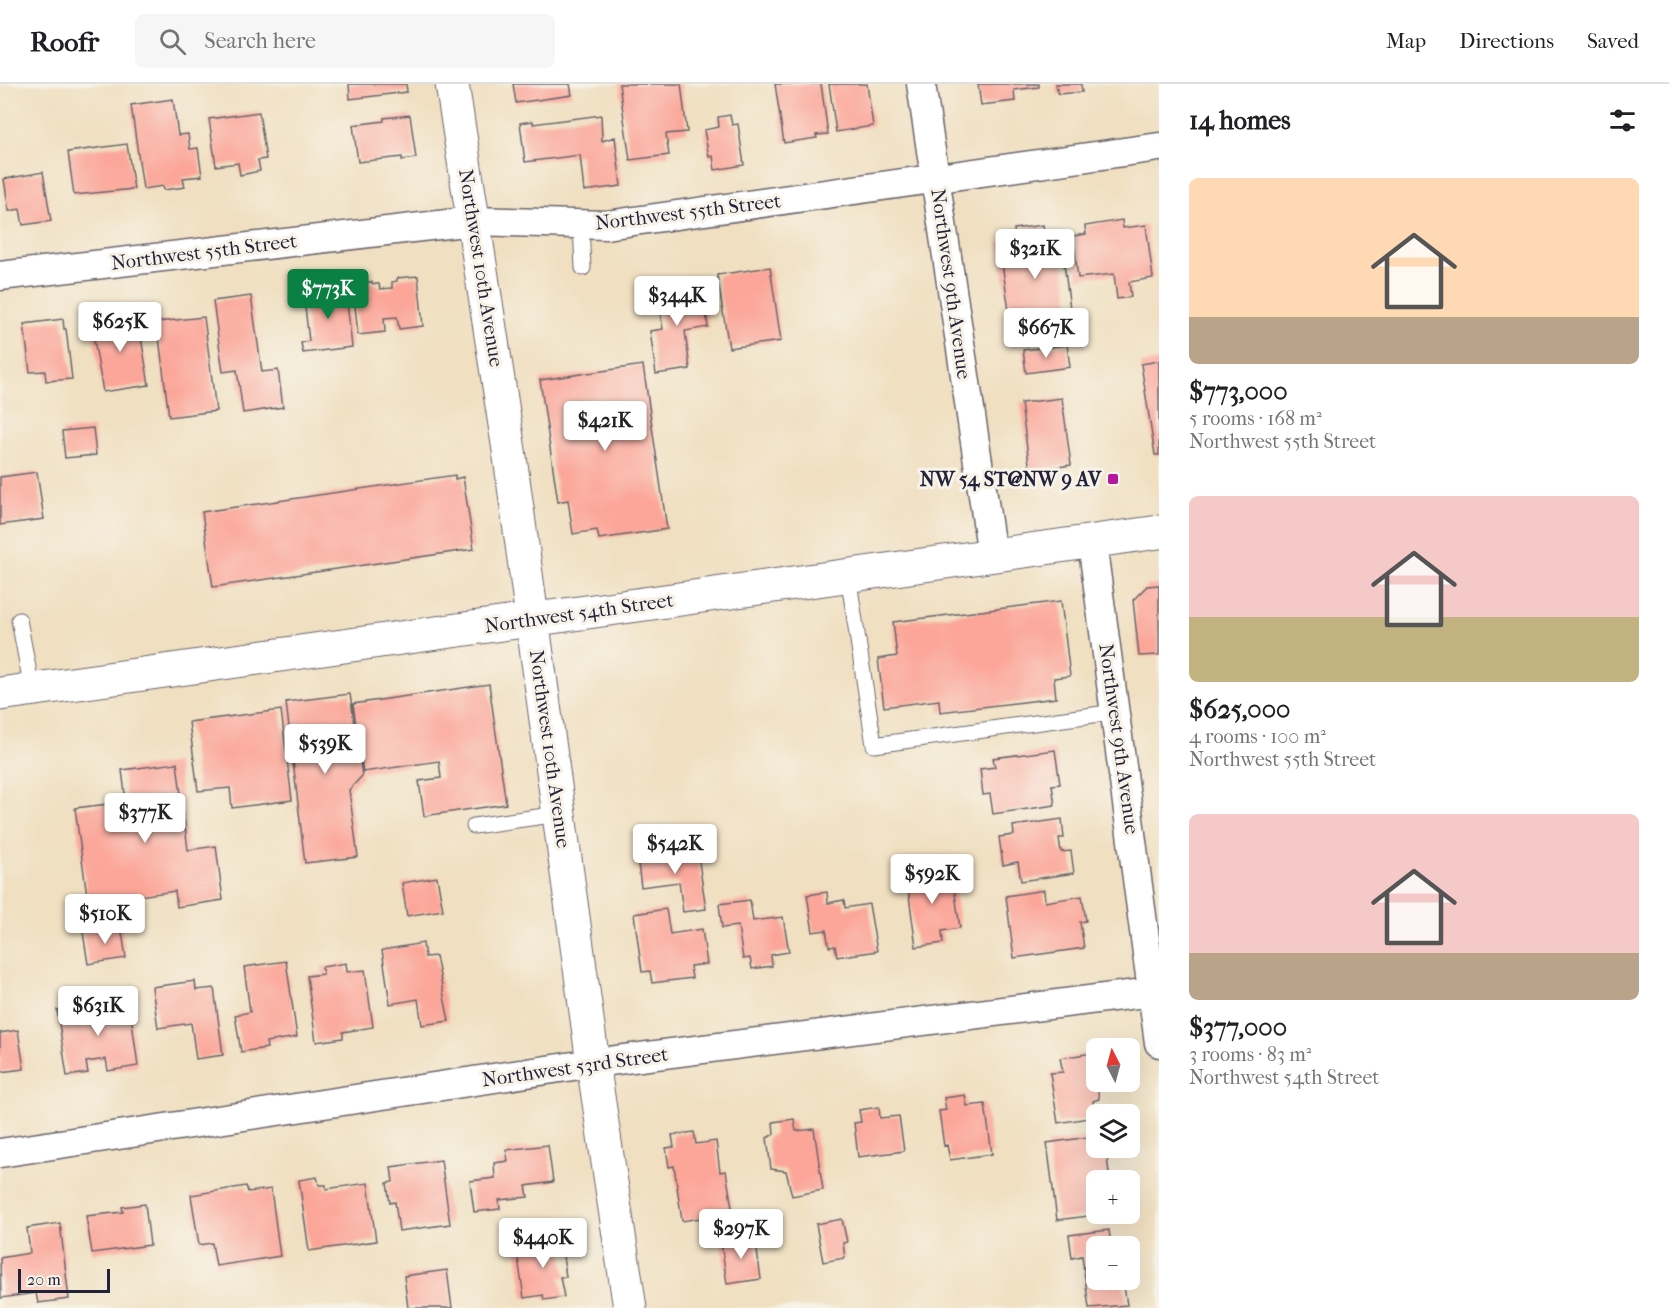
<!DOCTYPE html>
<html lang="en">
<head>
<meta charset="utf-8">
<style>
	body { margin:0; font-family:"IM FELL French Canon",serif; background:#f6f6f6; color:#202124; height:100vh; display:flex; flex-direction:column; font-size:22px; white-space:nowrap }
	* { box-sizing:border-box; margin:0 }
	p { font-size:20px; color:#757577 }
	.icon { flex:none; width:33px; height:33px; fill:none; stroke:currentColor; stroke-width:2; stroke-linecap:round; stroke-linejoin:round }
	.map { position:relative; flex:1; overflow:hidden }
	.side { display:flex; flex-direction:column; background:#fff; width:510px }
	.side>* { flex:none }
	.needle { width:39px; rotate:354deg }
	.fabs { position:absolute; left:1086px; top:954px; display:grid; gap:12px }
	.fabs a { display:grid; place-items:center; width:54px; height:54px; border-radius:9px; background:#fff; box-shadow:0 6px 24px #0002; font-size:30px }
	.scale { position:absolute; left:18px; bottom:15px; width:92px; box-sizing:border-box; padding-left:6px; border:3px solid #22223b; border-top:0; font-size:16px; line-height:21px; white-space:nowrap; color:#22223b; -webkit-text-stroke:4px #f7f3e8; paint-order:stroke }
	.price { position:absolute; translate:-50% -51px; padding:0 14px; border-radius:6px; background:#fff; color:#222; font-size:20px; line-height:39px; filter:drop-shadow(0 2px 3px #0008) }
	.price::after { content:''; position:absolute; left:50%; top:36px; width:18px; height:14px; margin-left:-9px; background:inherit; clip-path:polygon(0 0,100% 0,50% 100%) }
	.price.current { background:#0b8043; color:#fff }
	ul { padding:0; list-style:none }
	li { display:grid; align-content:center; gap:12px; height:318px; padding:0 30px }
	li span { display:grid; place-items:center; height:186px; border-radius:9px; color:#555 }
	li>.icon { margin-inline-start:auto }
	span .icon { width:108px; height:108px; fill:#fffc; stroke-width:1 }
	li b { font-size:26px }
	h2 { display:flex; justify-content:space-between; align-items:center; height:72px; padding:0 30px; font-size:26px }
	header { display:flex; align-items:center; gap:36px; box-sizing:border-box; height:84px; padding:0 30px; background:#fff; border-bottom:2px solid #e0e0e0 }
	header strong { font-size:28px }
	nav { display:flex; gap:33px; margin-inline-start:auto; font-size:21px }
	.search { width:420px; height:54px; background:#f6f6f6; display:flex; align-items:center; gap:15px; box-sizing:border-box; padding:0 21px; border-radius:9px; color:#757577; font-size:22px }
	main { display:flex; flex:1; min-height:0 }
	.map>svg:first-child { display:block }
	.building { fill:#fba699 }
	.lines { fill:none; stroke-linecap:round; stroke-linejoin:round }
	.lane-casing { stroke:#6a646a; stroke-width:17 }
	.street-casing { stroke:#6a646a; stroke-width:31 }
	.secondary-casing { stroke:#6a646a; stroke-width:35 }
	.lane { stroke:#fff; stroke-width:15 }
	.street { stroke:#fff; stroke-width:28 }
	.secondary { stroke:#fff; stroke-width:33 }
	.poi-dot { fill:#b5179e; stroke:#f7f3e8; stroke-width:2 }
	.labels { text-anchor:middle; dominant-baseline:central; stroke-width:6; stroke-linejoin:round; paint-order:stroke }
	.street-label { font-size:20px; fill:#22223b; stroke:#f7f3e8 }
	.poi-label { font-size:20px; font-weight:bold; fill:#22223b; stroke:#f7f3e8; text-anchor:end }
</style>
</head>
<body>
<header>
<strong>Roofr</strong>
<div class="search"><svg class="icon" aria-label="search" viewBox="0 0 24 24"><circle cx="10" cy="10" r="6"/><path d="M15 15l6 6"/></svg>Search here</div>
<nav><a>Map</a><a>Directions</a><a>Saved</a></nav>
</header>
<main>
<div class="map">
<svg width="1159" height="1224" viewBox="0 0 1159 1224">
	<rect width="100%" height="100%" fill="#f7f3e8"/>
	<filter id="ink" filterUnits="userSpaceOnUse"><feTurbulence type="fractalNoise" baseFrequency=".0167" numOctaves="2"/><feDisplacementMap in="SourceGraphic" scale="12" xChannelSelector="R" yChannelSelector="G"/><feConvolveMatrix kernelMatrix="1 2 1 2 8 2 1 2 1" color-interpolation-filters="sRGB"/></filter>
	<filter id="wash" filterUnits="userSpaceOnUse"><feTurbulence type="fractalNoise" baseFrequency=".008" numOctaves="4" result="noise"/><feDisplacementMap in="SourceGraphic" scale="24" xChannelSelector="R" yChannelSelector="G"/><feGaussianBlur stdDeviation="1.35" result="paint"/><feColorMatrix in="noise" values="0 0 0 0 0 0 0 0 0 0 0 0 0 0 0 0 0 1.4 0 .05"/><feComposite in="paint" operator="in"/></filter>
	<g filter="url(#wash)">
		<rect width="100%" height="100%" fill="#f0dfc0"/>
		<g id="blocks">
			<path class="building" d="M349,0h57l1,8 -57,7z
				M513,0h57l2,11 -56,8z
				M619,0h62l6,48 -21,2 3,21 -39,5z
				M775,0h46l7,50 -12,1 1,3 -33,5z
				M829,0h38l6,42 -37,6z
				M978,0h61v3l-25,3 1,11 -34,4z
				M1056,0h25l1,8 -24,2z
				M173,15l5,36 10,-1 2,15 8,-1 4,28 -19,2 2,9 -21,3 -1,-4 -20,3 -12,-84z
				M259,28l7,47 -8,1 2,11 -20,4 -2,-12 -22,3 -7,-47z
				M410,31l6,43 -14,2v-3l-44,5 -5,-37 31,-4v-3z
				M601,31l1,26 13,-4 6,49 -37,5 -4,-36 -55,7 -5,-39 13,-2v3z
				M730,31l2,10 6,-1 6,41 -29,5 -2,-14 -4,1 -5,-27 15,-3 -1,-10z
				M127,60l7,45 -60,6 -6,-43z
				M43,88l8,49 -28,4 -3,-16 -11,2 -5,-32z
				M1122,136l1,8 23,-3 7,53 -24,4 2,15 -14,2 -3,-25 -36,4 -5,-42 13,-2 -1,-8z
				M1043,141l2,11 15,-2 12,89 -60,8 -13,-88 16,-2 -1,-12z
				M770,183l11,74 -52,7 -12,-73z
				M418,192l5,50 -24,3 -2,-12 -13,1 1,14 -27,3 -5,-48h6l-1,-4 14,-1 1,2h6l1,5 12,-1v-6l5,-1v-3z
				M345,200l7,63 -49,6 -2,-10 8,-2 -5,-42 14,-2 -1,-10z
				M702,202l6,41 -23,4 5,38 -34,5 -6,-43 13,-2 -6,-37z
				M251,212l11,76 16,-2 5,37 -40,6 -6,-43 -14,2 -10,-71z
				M137,229l12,72 -46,7 -12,-71z
				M204,233l12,94 -47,6 -12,-95z
				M63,235l1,10h2l6,50 -26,2 -1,-10 -15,1 -6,-48z
				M1067,261l3,22 -44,6 -3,-23z
				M1159,277v94h-4l-14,-91z
				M643,281l24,164 -68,10 -2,-9 -24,4 -5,-34 -10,2 -18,-122z
				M1062,314l9,67 -41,6 -9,-68z
				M93,344l3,27 -31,3 -3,-27z
				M37,388l7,47 -44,6v-48z
				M455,391v4l8,-2 11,72 -261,38 -11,-75z
				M1159,501v70l-20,1 -6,-56 14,-14z
				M1061,517l9,75 -16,2 2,20 -116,14 -1,-12 -55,7 -6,-48 19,-3 -4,-34z
				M489,600l17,120 -82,12 -5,-35 22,-3 -2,-17 -76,11 -10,-68z
				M350,610l12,82 -13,14 9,67 -53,6 -19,-161z
				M281,626l11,90 -60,8 -2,-20 -32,3 -9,-69z
				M1055,666l5,34 -8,1 3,20 -62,9 -3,-20 -7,1 -3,-26 15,-2 -2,-9z
				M177,679l11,87 28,-4 7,54 -46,7 -2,-16 -87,12 -13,-95 51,-6 -4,-32z
				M1062,735l2,19h-5l2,14 10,-1 3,22 -53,8 -3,-19 -15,3 -4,-28 15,-2 -1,-9z
				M697,764l9,61 -23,3 -4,-30 -38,5 -4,-31z
				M951,783l9,61 -18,3 1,12 -27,4 -10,-73z
				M437,793l6,33 -36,6 -5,-33z
				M1044,806l1,12 37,-6 4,25 -6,1 4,26 -70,10 -8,-62z
				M827,808l1,11 16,-3 1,8 24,-4 8,47 -40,6 -2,-11 -6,1 -3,-17 -13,2 -6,-37z
				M750,816l3,21 30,-4 6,35 -18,3 1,11 -20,3 -2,-11 -7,1 -5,-33 -16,2 -3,-24z
				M666,825l4,25 32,-5 5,35 -17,2 2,12 -40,5 -2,-12 -8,1 -8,-58z
				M121,842l5,32 -38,6 -5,-32z
				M423,859l2,14 11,-1 13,65 -27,4 -4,-26 -28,5 -8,-54z
				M286,877l11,76 -31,5 1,6 -26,4 -6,-37 15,-3 -6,-45z
				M346,879l1,9 18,-2 8,57 -30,5v6l-27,4 -9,-66 16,-2 -1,-7z
				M195,897l1,9 18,-2 9,67 -27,4 -5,-36 -33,5 -6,-41z
				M129,916l9,66 -30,5 -2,-12 -20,3 2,11 -21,3 -10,-66z
				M18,946l6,39 -24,3v-39z
				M1092,969l7,46 -6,2 2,16 -37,6 -8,-50 13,-1 -3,-14z
				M965,1011l2,11 18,-2 7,50 -42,6 -3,-15 -3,1 -5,-35 7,-1 -2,-12z
				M879,1023l1,11 19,-2 5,35 -46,6 -4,-34 7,-1 -2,-12z
				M794,1035l2,12 18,-2 9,61 -31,6 -6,-25 -15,-2 -4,-31 7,-4 -1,-12z
				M694,1048l2,12 20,-3 4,31 6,-1 6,37 -6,1 1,5 -45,7 -8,-55 -5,1 -3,-19 8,-1 -2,-12z
				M1096,1052l2,16 8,-1 4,29h-14v35l-39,5 -10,-77z
				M548,1061l5,37 -27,4 2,11 -29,3 1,9 -26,3 -4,-31 25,-3 -1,-15 14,-2 -2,-11z
				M441,1076l9,64 -51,7 -4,-29 -5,1 -3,-20 6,-1 -2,-15z
				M317,1093l2,8h7v4l42,-6 8,58 -67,10 -10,-71z
				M246,1102l2,6 23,-3 9,67 -64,10 -4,-23 -13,2 -8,-50z
				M145,1120l5,41 -58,8 -6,-37 37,-4 -1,-5z
				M842,1135l5,23 -4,1 2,15 -22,4 -7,-38z
				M60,1139l9,76 -31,4 -2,-10 -35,5 -1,-40 30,-5 -3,-25z
				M1109,1146l2,16h-15v34h27l4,25 -38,3 -7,-52 -10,2 -3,-23z
				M556,1151l2,15 4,-1 4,28h-6l4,20 -20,3 -1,-5 -19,3 -7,-47 19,-2 -2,-11z
				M755,1153l6,42 -34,5 -6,-42z
				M447,1186l5,38h-44l-4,-32z"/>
		</g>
	</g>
	<g filter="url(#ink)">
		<use href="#blocks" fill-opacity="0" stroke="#6a646a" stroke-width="1.5"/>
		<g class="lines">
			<defs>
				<path id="lane" d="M581,140l2,44
					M848,491l26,170 241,-33
					M19,536l13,69
					M474,742l85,-12"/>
				<path id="street" d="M921,0l71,471
					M0,192l473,-55 133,4 553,-78
					M1092,458l67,501
					M0,1069l593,-90 559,-71"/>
				<path id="secondary" d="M452,0l58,373 83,606 37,245
					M0,610l1159,-162"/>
			</defs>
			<use href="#lane" class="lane-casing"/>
			<use href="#street" class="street-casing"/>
			<use href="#secondary" class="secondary-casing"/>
			<use href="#lane" class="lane"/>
			<use href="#street" class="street"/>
			<use href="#secondary" class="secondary"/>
		</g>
	</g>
	<rect class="poi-dot" x="1107" y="389" width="12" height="12" rx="3"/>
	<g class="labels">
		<g class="street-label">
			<text transform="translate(688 128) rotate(-7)">Northwest 55th Street</text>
			<text transform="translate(204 168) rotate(-7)">Northwest 55th Street</text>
			<text transform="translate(481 184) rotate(81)">Northwest 10th Avenue</text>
			<text transform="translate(951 200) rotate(82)">Northwest 9th Avenue</text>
			<text transform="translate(579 529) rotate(-8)">Northwest 54th Street</text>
			<text transform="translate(1119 655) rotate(82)">Northwest 9th Avenue</text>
			<text transform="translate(550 665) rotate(82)">Northwest 10th Avenue</text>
			<text transform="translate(575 983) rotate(-8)">Northwest 53rd Street</text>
		</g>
		<g class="poi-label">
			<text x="1101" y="395">NW 54 ST@NW 9 AV</text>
		</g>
	</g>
</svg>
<div class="fabs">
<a><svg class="needle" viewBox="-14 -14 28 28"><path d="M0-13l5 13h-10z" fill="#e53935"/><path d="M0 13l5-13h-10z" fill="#757577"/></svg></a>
<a><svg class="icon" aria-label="layers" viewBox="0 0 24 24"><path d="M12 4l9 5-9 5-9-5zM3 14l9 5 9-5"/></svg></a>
<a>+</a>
<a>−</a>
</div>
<div class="scale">20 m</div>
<b class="price" style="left:1035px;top:196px">$321K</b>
<b class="price current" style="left:328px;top:236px">$773K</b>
<b class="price" style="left:677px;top:243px">$344K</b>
<b class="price" style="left:120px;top:269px">$625K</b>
<b class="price" style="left:1046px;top:275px">$667K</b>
<b class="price" style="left:605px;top:368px">$421K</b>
<b class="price" style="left:325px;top:691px">$539K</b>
<b class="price" style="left:145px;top:760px">$377K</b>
<b class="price" style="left:675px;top:791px">$542K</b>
<b class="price" style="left:932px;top:821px">$592K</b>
<b class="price" style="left:105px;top:861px">$510K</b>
<b class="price" style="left:98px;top:953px">$631K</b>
<b class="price" style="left:741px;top:1176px">$297K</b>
<b class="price" style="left:543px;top:1185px">$440K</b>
</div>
<section class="side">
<h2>14 homes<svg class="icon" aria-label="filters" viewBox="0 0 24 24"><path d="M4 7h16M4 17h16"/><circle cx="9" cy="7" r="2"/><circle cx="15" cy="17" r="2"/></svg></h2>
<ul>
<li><span style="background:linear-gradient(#ffd9b3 75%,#b9a48a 0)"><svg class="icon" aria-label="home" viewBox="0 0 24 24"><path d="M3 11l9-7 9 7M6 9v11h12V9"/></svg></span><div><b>$773,000</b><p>5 rooms · 168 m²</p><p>Northwest 55th Street</p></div></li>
<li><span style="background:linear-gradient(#f6c9c9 65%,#c2b280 0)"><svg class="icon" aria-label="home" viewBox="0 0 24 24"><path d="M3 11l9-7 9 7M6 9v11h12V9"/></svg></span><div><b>$625,000</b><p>4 rooms · 100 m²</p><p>Northwest 55th Street</p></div></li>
<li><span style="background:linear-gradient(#f6c9c9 75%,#b9a48a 0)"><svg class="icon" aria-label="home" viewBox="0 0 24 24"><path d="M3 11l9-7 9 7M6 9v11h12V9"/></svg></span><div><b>$377,000</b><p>3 rooms · 83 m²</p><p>Northwest 54th Street</p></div></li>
</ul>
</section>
</main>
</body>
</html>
